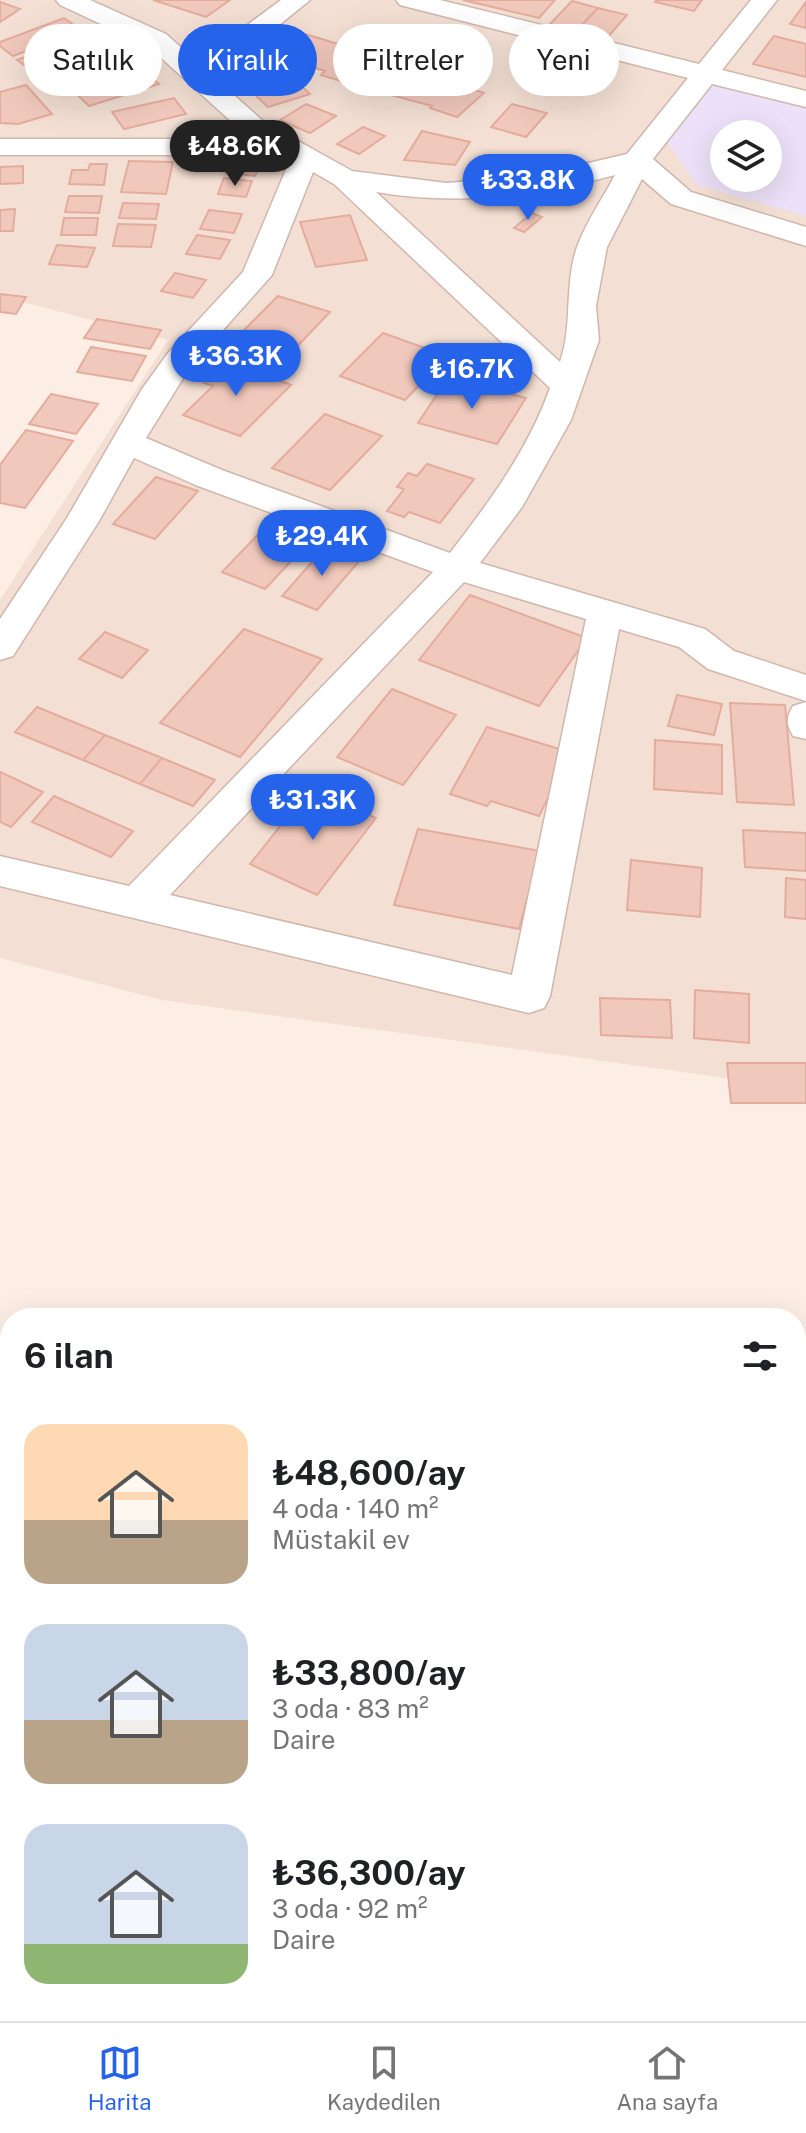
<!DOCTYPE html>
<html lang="tr">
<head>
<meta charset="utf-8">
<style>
	body { margin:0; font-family:"Public Sans",sans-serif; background:#f2f2f2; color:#202124; height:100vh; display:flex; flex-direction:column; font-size:30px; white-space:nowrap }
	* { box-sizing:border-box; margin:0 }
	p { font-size:26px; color:#757577 }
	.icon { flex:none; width:44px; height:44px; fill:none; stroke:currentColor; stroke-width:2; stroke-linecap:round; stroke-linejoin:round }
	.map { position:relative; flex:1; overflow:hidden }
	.sheet { position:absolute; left:0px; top:1308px; width:806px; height:714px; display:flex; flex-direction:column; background:#fff; border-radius:32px 32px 0 0; box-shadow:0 8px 32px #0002 }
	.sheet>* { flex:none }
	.guide { position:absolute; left:24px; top:24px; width:758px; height:72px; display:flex; gap:16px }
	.fabs { position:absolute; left:710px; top:120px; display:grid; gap:16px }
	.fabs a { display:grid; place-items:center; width:72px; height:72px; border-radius:50%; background:#fff; box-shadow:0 8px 32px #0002; font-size:40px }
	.price { position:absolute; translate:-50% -68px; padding:0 18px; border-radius:28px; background:#2563eb; color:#fff; font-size:26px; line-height:52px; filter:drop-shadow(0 2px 4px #0008) }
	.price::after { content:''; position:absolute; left:50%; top:48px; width:24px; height:18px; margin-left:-12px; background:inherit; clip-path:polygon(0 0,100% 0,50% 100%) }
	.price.on { background:#222; color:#fff }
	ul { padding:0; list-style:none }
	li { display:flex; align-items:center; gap:24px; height:200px; padding:0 24px }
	li span { display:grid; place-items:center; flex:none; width:224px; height:160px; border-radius:24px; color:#555 }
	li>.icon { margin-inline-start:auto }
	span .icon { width:96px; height:96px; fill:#fffc; stroke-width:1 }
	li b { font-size:34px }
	h2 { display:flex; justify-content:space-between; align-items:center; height:96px; padding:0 24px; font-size:34px }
	.pill { padding:0 28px; border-radius:36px; background:#fff; box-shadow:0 8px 32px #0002; font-size:28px; line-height:72px }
	.pill.on { background:#2563eb; color:#fff }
	.dock { display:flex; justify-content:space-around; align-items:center; height:112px; border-top:2px solid #e0e0e0; background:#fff; font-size:22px; color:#757577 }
	.dock a { display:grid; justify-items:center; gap:4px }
	.dock .on { color:#2563eb }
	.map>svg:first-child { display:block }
	.residential { fill:#f3dfd3; fill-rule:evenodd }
	.education { fill:#ece1f8; fill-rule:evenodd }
	.building { fill:#f1c8bc; stroke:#e3ac9d; stroke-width:2 }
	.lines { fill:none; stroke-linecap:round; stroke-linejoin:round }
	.minor-casing { stroke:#cfb7ae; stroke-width:3 }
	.minor { fill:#fff; fill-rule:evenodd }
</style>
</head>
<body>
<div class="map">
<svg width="806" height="2021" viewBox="0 0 806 2021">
	<rect width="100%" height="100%" fill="#fceee4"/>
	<path class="residential" d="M0,0h806v1089l-644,-89 -162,-42v-358l168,-260 -168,-44zM724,134h44v44h-44z"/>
	<path class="education" d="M720,78l86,21v117l-109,-31 -35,-50zM724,134h44v44h-44z"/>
	<path class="building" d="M153,0h77l-24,17z
		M463,0h92l-16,18z
		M657,0h45l-8,11 -39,-9z
		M572,1l26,7 -22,23 -26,-7z
		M0,2l20,7 -20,13z
		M806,2v26l-16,-4z
		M598,8l29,7 -21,24 -30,-8z
		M64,18l17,12 -68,26 -13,-10v-4z
		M93,31l18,11 -77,30 -17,-12z
		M295,31l83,25 -31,27 -26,-8 4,-4 -36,-11 -4,4 -22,-7z
		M774,36l32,8v33l-53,-13z
		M127,54l32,30 -70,22 -31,-30z
		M396,66l88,27 -27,24 -27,-9 2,-2 -63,-17z
		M291,77l19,17 -42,13 -18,-17z
		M26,85l26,29 -34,10 -18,-1v-31z
		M174,98l12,16 -62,15 -12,-17z
		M306,104l30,12 -26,17 -30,-13z
		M512,104l35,9 -21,24 -35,-10z
		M363,127l22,9 -26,18 -22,-10z
		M422,131l48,11 -15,23 -51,-5z
		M235,156l28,3 -8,17 -29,-3z
		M129,161l44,1 -7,32 -45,-2z
		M90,164h17l-3,21 -35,-1 3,-14h16z
		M23,166v17l-23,1v-17z
		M224,178l28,3 -6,16 -28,-3z
		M69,196h33l-3,17 -34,-1z
		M123,203l36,1 -3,15 -37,-1z
		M15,209l-2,22h-13v-21z
		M209,210l33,4 -8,19 -34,-4z
		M532,213l10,4 -18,15 -10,-4z
		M350,215l17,45 -51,7 -16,-45z
		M64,218h34l-2,17h-35z
		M118,224l38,1 -5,22 -38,-1z
		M197,235l33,5 -10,19 -34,-5z
		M57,245l38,3 -8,19 -38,-3z
		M175,273l31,7 -13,18 -32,-7z
		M0,294l26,3 -10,17 -16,-2z
		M278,296l52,16 -43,45 -52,-18z
		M97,319l64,11 -11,19 -66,-11z
		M383,333l64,23 -42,44 -65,-24z
		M91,347l55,9 -14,25 -55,-9z
		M227,361l64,24 -51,51 -57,-21 30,-29 -9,-3z
		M448,378l78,20 -29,46 -79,-21z
		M51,394l47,10 -22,30 -47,-10z
		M325,414l57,22 -52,54 -58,-22z
		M26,430l47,11 -48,67 -25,-5v-38z
		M427,464l47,15 -34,44 -31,-11 -5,5 -17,-6 17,-22 -7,-2 11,-14 9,3z
		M156,477l42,14 -43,48 -42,-15z
		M269,523l42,17 -46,49 -43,-17z
		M327,545l34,14 -44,51 -35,-14z
		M470,595l117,43 -48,68 -120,-46z
		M244,629l78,30 -82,98 -80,-34z
		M105,632l43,18 -26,28 -43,-19z
		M392,689l64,26 -53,70 -66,-28z
		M677,695l45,9 -8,31 -46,-9z
		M730,703l55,2 9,100 -57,-3z
		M37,707l68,28 -22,25 -68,-28z
		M487,727l79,24 -8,27 -19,38 -48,-15 -4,5 -37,-12z
		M105,735l57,23 -22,26 -57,-24z
		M655,740l67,5v49l-68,-5z
		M162,758l53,22 -22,26 -53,-22z
		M0,772l43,20 -32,35 -11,-5z
		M309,790l67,28 -59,77 -67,-31z
		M54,796l79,35 -22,26 -79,-35z
		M418,829l122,22 -21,78 -125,-24z
		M743,830l63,3v38l-61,-4z
		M631,860l71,8 -2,49 -73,-7z
		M786,878l20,2v39l-21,-2z
		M695,990l54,4v49l-55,-5z
		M600,998l70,2 2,38 -71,-3z
		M727,1063h79v40h-75z"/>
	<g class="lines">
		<defs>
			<path id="minor" d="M56,0h34l76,34 28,25 45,-28 42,-31h29l-53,43 -48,30 55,49 88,49 94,12 83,-6 98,-23 61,-76 -288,-73 -4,-5h44l259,64 52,-64h26l-55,70 84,21v16l-94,-23 -59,75 38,33 115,35v19l-135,-42 -29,-25 -35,68 -11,59 3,34 -28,80 -49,87 -42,56 225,66 29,22 72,24v26l-98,-32 -29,-22 -60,-18 -69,367 -6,12 -15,5 -529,-127v-30l129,30 304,-314 -235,-86 -64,-28 -35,63 -86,135 -13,4v-41l67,-101 75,-129 26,-36 75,-81 47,-112 -40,-23 -78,18h-172v-16h172l62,-15 -86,-78 -88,-41zM313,172l21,12 216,204c-22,62 -60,113 -100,165l-228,-83 -76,-32 44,-71 82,-92zM615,175c-12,23 -29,47 -38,72 -13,37 -4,78 -17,115l-184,-170c82,14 159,4 239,-17zM464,582l122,37 -74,356 -342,-80z
				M806,702v37l-13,-3c-7,-12 -7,-19 0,-30z"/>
		</defs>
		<use href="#minor" class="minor-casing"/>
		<use href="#minor" class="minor"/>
	</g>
</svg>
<div class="fabs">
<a><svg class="icon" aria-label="layers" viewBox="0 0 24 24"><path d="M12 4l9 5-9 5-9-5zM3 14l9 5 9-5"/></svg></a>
</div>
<b class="price on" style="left:235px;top:188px">₺48.6K</b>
<b class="price" style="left:528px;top:222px">₺33.8K</b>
<b class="price" style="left:236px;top:398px">₺36.3K</b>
<b class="price" style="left:472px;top:411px">₺16.7K</b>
<b class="price" style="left:322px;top:578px">₺29.4K</b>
<b class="price" style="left:313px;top:842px">₺31.3K</b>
<div class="guide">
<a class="pill">Satılık</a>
<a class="pill on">Kiralık</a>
<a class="pill">Filtreler</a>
<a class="pill">Yeni</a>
</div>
<section class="sheet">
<h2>6 ilan<svg class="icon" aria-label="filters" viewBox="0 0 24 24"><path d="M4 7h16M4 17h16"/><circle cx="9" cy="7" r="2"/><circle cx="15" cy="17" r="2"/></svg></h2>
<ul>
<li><span style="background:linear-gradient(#ffd9b3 60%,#b9a48a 0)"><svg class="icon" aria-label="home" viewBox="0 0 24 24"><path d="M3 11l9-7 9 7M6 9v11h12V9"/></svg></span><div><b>₺48,600/ay</b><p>4 oda · 140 m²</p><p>Müstakil ev</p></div></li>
<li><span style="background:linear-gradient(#c9d6e8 60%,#b9a48a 0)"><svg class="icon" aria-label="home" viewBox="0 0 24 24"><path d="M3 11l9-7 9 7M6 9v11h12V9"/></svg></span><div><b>₺33,800/ay</b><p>3 oda · 83 m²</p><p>Daire</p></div></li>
<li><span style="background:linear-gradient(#c9d6e8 75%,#8fb573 0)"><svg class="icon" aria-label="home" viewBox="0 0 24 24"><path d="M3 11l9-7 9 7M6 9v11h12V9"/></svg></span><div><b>₺36,300/ay</b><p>3 oda · 92 m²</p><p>Daire</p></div></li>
</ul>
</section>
</div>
<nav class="dock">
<a class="on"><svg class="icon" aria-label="map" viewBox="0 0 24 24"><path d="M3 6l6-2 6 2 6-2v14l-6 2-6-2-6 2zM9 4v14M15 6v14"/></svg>Harita</a>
<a><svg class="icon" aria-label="saved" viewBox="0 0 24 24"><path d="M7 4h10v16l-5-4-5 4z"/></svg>Kaydedilen</a>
<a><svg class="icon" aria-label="home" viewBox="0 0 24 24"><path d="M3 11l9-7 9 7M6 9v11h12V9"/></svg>Ana sayfa</a>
</nav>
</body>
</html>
